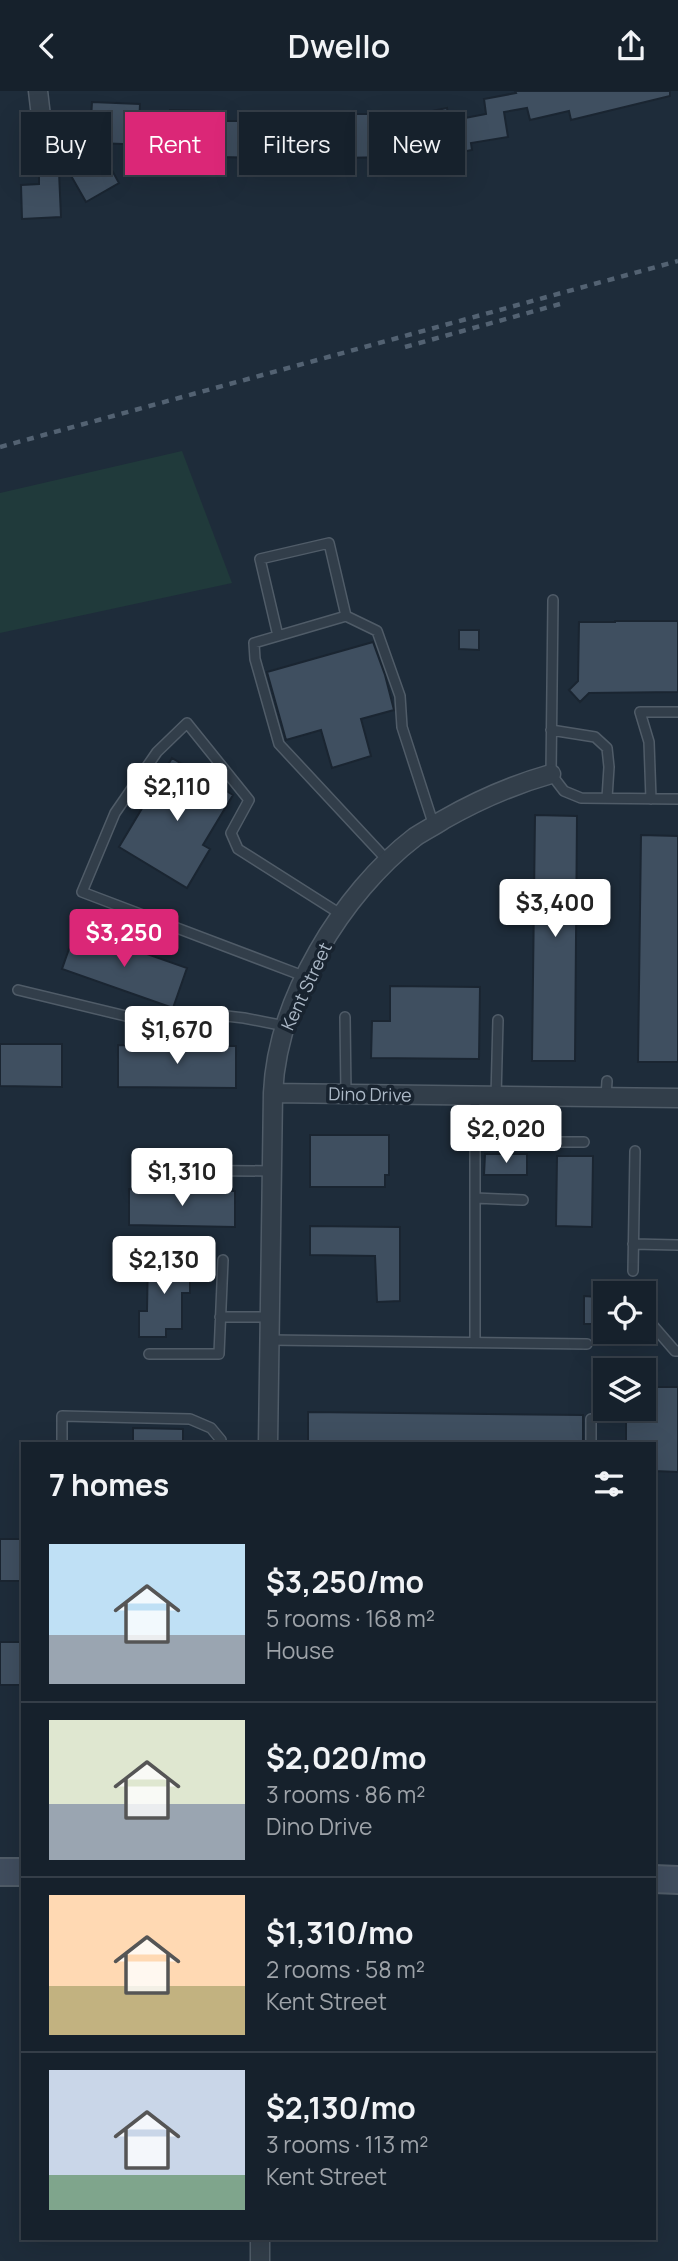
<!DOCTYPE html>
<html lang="en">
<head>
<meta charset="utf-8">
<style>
	body { margin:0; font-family:Manrope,sans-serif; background:#1f2934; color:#f1f3f6; height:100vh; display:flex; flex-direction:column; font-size:26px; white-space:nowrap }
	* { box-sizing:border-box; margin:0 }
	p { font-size:23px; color:#9ea3a9 }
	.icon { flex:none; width:38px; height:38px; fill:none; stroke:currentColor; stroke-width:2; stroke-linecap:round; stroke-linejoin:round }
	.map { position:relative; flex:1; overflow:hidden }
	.side { position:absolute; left:21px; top:1351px; width:635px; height:798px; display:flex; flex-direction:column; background:#16212c; border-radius:0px; box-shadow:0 7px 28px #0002,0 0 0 2px #353e48 }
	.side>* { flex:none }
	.banner { position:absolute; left:21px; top:21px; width:637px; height:63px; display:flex; gap:14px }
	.controls { position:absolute; left:593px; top:1190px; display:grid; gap:14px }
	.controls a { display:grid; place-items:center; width:63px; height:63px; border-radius:0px; background:#16212c; box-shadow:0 7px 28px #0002,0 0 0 2px #353e48; font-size:35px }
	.price { position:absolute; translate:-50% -60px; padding:0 16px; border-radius:7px; background:#fff; color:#222; font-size:23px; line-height:46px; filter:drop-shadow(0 2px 4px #0008) }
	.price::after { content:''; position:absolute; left:50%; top:42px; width:21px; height:16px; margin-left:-10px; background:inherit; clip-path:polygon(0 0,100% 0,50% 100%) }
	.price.current { background:#db2777; color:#fff }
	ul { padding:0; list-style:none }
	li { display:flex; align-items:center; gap:21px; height:175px; padding:0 28px }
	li+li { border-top:2px solid #353e48 }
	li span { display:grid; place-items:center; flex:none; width:196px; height:140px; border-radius:0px; color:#555 }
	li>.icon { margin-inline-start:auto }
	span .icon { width:84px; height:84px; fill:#fffc; stroke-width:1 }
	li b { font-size:30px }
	h2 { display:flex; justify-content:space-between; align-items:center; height:84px; padding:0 28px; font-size:30px }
	.tag { padding:0 24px; border-radius:0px; background:#16212c; box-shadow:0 7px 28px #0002,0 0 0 2px #353e48; font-size:24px; line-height:63px }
	.tag.current { background:#db2777; color:#fff }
	header { display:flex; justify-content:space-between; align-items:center; height:91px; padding:0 28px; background:#16212c; font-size:32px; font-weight:600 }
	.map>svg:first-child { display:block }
	.green { fill:#203a3b }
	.building { fill:#3f4f60; stroke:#1a2531; stroke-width:2 }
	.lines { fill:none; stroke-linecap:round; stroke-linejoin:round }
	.lane-casing { stroke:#505c68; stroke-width:12 }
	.street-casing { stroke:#505c68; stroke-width:21 }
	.secondary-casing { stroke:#505c68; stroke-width:30 }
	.lane { stroke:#323e4a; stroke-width:9 }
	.street { stroke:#323e4a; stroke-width:18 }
	.secondary { stroke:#404d5e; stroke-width:26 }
	.rail { stroke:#536272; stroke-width:4.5; stroke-dasharray:7 7; stroke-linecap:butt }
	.labels { text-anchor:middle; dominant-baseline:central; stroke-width:7; stroke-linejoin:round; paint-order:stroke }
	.street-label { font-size:18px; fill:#acb9c7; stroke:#18232f }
</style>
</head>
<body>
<header><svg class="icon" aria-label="back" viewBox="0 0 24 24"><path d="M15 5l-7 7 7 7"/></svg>Dwello<svg class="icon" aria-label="share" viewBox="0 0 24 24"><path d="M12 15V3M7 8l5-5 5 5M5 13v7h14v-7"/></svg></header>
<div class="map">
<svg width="678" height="2170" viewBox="0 0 678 2170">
	<rect width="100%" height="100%" fill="#1e2c3a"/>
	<path class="green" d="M182,360l50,132 -232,50v-140z"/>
	<path class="building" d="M515,0h155v5l-99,24 -2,-9 -39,9 -3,-12 -23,4 4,25 -37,6 1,7 -31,6 -101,2v-30h14v-14h52v11h29l-3,-14 15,-3 2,13 37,-7 -2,-15 32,-6z
		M92,11l48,2 -1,23 31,1v-18l45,1v10h39v-9h19l1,46 -57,-1v-6h-34v8l-15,-1v-7h-19v-6l-52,-2 22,40 -33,19 -20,-35 23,-13z
		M59,81l2,45 -39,2 -1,-34 18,-1v-11z
		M615,530h63v71l-89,1 -9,9 -11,-12 9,-9 1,-59h36z
		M459,539h20v20l-20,-1z
		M373,551l12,33 9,35 -33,9 10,37 -39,12 -11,-38 -35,10 -19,-68z
		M172,667l61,37 -30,50 7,4 -23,39 -68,-41z
		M535,724l42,1 -2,245h-43z
		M641,744l37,1v226h-40z
		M76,838l111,39 -14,40 -111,-39z
		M390,895l90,1 -1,72 -108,-1 1,-37h18z
		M0,953h62v43l-62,-1z
		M118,954l118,1v42l-118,-1z
		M310,1044h79v40h-4v12h-75z
		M485,1063h42v21h-43z
		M557,1065h36l-1,71 -36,-1z
		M129,1098l106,2v36l-106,-2z
		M310,1135l90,1v74l-23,1 -2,-46 -65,-1z
		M148,1163h34v21h8v18h-8v36h-16v8h-27v-26h8z
		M584,1205l14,1 -1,27h-13z
		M644,1296h34v85l-24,-1v-27h-28v-35h18z
		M308,1321l275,3v29h-275z
		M133,1337l50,1v15h-50z
		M0,1448h23v42h-23z
		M0,1551h23v43h-23z"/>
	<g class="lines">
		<defs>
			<path id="lane" d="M553,509l-2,174 13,17 17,7 97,1
				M278,545l-18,-77 69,-16 17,73
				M551,639l44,7 12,11 2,19 -2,31
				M651,708l-2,-57 -9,-30h38
				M388,770l-109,-117 -24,-85 -1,-16 92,-27 31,15 23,65 2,31 32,99
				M306,886l-224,-85 33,-79 42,-61 30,-29 62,77 -18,33 7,16 104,66
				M18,899l145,35 37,-12 44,5 41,8
				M345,926l1,77
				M496,1006l2,-77
				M543,1006v45h41
				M606,1006l1,-16
				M141,1079l131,1
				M475,1107l48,2
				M633,1153l45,1
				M633,1180l2,-120
				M220,1226h50
				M649,1230l26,30h3
				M269,1249l318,4
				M475,1250v-245
				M149,1263h70l4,-94
				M62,1353v-28l128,3 21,9 10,12v4
				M591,1353v-25"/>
			<path id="street" d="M38,0l5,42
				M273,1002l405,5
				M268,1353l5,-351c4,-93 69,-200 142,-256 9,-6 19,-11 28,-17 35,-20 69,-35 108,-46
				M260,2170v-23"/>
			<path id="secondary" d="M0,1781h23
				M654,1788l24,1"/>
		</defs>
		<use href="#lane" class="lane-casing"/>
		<use href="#street" class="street-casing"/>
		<use href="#secondary" class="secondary-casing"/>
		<use href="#lane" class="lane"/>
		<use href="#street" class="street"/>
		<use href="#secondary" class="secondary"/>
		<path class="rail" d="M405,256l155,-43
			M0,356l678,-186"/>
	</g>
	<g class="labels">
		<g class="street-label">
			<text transform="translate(306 895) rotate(-65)">Kent Street</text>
			<text transform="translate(370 1003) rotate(1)">Dino Drive</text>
		</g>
	</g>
</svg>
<div class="controls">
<a><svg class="icon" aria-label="locate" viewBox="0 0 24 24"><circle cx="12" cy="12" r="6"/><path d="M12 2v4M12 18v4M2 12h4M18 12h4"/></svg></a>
<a><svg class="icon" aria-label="layers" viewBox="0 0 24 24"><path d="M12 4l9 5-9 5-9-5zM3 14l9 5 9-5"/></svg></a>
</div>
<b class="price" style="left:177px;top:732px">$2,110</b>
<b class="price" style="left:555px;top:848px">$3,400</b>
<b class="price current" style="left:124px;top:878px">$3,250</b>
<b class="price" style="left:177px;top:975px">$1,670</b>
<b class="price" style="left:506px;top:1074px">$2,020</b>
<b class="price" style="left:182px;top:1117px">$1,310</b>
<b class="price" style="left:164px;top:1205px">$2,130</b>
<div class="banner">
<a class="tag">Buy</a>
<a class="tag current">Rent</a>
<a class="tag">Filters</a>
<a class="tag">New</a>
</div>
<section class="side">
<h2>7 homes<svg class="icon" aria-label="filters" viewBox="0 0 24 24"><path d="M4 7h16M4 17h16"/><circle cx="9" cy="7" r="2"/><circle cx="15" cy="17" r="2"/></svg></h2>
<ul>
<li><span style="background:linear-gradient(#bfe0f5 65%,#9aa5b1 0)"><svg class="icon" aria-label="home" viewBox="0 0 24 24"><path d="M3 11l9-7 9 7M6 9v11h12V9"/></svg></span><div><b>$3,250/mo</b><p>5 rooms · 168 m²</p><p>House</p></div></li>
<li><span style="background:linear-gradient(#dfe7d0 60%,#9aa5b1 0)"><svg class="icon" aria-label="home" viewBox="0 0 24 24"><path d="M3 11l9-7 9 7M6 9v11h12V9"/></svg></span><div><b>$2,020/mo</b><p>3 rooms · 86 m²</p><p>Dino Drive</p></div></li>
<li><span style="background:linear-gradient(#ffd9b3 65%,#c2b280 0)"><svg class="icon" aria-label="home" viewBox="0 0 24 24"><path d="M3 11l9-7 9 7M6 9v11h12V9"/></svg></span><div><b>$1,310/mo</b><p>2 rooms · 58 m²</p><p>Kent Street</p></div></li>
<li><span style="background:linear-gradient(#c9d6e8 75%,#7fa58c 0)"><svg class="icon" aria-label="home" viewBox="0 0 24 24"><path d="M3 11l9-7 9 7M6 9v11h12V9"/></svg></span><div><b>$2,130/mo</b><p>3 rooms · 113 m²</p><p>Kent Street</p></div></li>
</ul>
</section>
</div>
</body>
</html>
